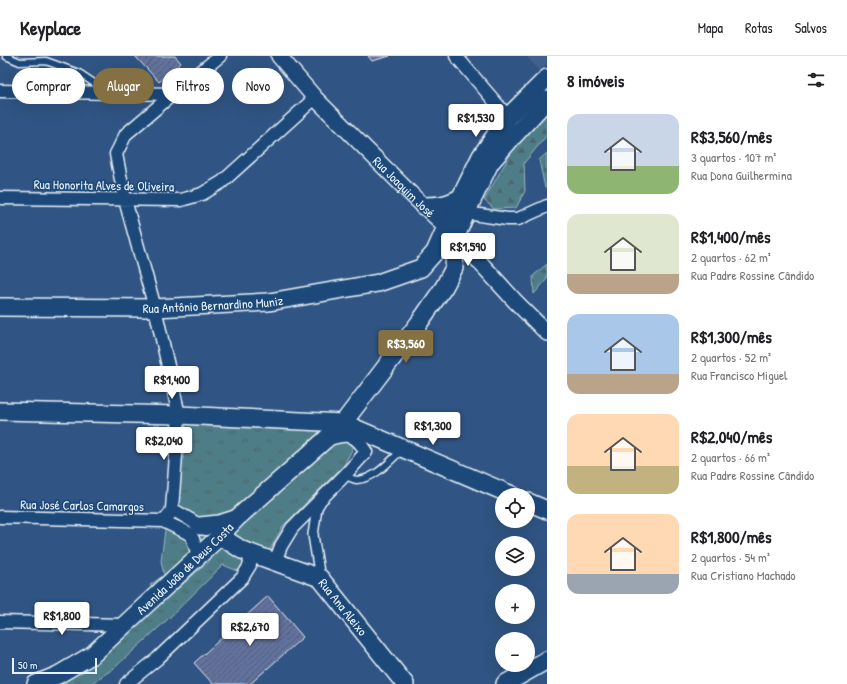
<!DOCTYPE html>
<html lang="pt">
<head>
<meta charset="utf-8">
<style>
	body { margin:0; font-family:"Patrick Hand",sans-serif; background:#f6f6f6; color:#202124; height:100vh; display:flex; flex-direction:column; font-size:15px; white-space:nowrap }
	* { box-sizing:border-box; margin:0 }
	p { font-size:13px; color:#757577 }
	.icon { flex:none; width:22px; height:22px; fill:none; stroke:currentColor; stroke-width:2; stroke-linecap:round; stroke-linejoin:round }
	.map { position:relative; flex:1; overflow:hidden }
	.drawer { display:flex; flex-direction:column; background:#fff; width:300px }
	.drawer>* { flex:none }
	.top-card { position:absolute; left:12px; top:12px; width:380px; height:36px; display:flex; gap:8px }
	.fabs { position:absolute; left:495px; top:432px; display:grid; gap:8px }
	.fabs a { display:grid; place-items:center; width:40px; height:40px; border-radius:50%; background:#fff; box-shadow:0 4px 16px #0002; font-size:20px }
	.scale { position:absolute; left:12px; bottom:10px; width:85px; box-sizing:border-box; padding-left:4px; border:2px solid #e8f1f8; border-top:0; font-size:11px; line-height:14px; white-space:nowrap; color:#e8f1f8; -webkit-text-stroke:3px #1f4a7a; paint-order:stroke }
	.price { position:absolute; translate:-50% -34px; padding:0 9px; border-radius:4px; background:#fff; color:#222; font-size:13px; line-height:26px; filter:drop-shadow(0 1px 2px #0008) }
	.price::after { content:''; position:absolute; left:50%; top:24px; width:12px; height:9px; margin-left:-6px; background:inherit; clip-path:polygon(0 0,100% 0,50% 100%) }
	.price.current { background:#847042; color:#fff }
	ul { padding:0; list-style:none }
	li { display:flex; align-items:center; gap:12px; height:100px; padding:0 20px }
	li span { display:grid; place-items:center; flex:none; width:112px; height:80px; border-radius:12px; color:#555 }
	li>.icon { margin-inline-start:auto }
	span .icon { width:48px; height:48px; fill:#fffc; stroke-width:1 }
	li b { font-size:17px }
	h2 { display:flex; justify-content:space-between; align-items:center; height:48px; padding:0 20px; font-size:17px }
	.pill { padding:0 14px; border-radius:18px; background:#fff; box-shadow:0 4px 16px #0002; font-size:14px; line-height:36px }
	.pill.current { background:#847042; color:#fff }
	header { display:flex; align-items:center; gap:24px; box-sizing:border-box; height:56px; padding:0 20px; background:#fff; border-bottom:1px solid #e0e0e0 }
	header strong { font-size:19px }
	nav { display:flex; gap:22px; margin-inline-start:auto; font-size:14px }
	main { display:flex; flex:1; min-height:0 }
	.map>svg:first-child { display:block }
	.built { fill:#42608d }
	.forest { fill:url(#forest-firs); stroke:#9cb7c0 }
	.park { fill:url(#park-tufts); stroke:#9cb7c0 }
	.building { fill:url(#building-hatch); stroke:#e8f1f8 }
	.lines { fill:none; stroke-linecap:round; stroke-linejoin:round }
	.service-casing { stroke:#e8f1f8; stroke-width:9 }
	.pedestrian-casing { stroke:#e8f1f8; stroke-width:12 }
	.minor-casing { stroke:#e8f1f8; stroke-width:15 }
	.tertiary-casing { stroke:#e8f1f8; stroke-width:18 }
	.secondary-casing { stroke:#e8f1f8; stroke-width:20 }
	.service { stroke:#1f4a7a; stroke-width:6 }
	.pedestrian { stroke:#1f4a7a; stroke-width:9 }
	.minor { stroke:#1f4a7a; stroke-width:12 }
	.tertiary { stroke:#1f4a7a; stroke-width:15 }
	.secondary { stroke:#1f4a7a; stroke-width:17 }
	.labels { text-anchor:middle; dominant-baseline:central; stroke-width:3.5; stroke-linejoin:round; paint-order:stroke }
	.street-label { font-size:13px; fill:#e8f1f8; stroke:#1f4a7a }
</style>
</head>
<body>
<header>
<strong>Keyplace</strong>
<nav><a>Mapa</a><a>Rotas</a><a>Salvos</a></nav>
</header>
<main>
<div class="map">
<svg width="547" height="628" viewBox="0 0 547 628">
	<defs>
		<pattern id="forest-firs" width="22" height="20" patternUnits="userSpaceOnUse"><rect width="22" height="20" fill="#507d87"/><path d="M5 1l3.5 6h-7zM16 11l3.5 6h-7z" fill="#4c656c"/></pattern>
		<pattern id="park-tufts" width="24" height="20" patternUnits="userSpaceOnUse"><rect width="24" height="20" fill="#507d87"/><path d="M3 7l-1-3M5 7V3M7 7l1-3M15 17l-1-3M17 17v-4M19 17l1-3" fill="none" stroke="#4c656c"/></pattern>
		<pattern id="building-hatch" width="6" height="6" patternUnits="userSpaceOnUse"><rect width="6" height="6" fill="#62729e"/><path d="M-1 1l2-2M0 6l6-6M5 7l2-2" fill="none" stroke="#545d74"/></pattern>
	</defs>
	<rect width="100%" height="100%" fill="#305483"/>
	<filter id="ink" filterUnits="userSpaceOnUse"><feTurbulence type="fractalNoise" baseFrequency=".025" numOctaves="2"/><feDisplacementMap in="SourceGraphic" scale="8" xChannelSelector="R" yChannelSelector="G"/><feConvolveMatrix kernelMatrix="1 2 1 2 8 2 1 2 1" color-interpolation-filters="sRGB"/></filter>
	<g filter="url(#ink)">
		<path class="built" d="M526,0h21v8l-8,6z"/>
		<path class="forest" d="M547,54v25l-23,28 1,28 -9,17 -22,1 -10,-9 34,-59z
			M547,97v34l-2,1 -6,-28z
			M547,208v15l-13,15 -1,-18z"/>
		<path class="park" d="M179,366l130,1 45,23 -10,19 -61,61 -16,29 -29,16 -15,-6 -57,56 -53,48 -23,15h-47l54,-24 112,-99 -10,-13 -43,43 -6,-6 14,-10 -3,-14z"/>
		<path class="building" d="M135,0h40l6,7 -22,19z
			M368,0h22l-18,5z
			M268,540l35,41 -53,47h-37l-19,-21z"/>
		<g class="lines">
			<defs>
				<path id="service" d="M6,0l14,6 26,-1 33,12 27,18
					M345,419c4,2 8,5 12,5 18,-1 33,-19 45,-30"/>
				<path id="pedestrian" d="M320,522l-7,-43 4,-27 4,-7"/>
				<path id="minor" d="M456,0l52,61
					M0,35l173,3
					M0,142l181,2 21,-6 20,-12 93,-84
					M466,157l41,6h11l29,-13
					M172,453l34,20
					M0,461l163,4c5,-3 7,-6 9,-12l7,-94 -24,-107 -30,-108 -9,-46 10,-20 47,-40 47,-38
					M163,465l27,13 3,5 5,17
					M275,506l6,-16 11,-18 53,-53 21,-23c-11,-19 -19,-19 -40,-12
					M0,566l124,3
					M126,628l31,-25 85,-81 8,-13 -1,-12"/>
				<g id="tertiary">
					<path id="s1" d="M279,0l36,42 98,98 43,40 59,65 32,32"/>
				</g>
				<g id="secondary">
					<path d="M424,150c16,0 22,-1 36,-8"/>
					<path id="s2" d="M0,251l155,1 114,-6 109,-19 43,-15 14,-16 11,-25 35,-71 27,-39 39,-39"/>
					<path d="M0,355l179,4 164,8 169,72"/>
					<path d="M528,446l19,8"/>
					<path d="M200,470l19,-2 16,-5"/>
					<path id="s3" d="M220,480l22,14 78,28 85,106"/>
					<path id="s4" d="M36,628l22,-9 34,-20 128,-119 17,-18 88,-78 18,-17 76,-100 25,-36 10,-19 2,-32 10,-23 24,-50 19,-22 38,-41"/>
					<path d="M505,628l42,-24"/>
				</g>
			</defs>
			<use href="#service" class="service-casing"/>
			<use href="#pedestrian" class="pedestrian-casing"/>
			<use href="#minor" class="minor-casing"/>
			<use href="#tertiary" class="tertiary-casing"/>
			<use href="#secondary" class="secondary-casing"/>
			<use href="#service" class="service"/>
			<use href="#pedestrian" class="pedestrian"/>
			<use href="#minor" class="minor"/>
			<use href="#tertiary" class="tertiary"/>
			<use href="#secondary" class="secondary"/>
		</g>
	</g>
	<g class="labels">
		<g class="street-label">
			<text transform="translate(104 129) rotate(1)">Rua Honorita Alves de Oliveira</text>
			<text stroke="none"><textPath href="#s1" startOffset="181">Rua Joaquim José</textPath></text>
			<text stroke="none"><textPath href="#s2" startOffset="213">Rua Antônio Bernardino Muniz</textPath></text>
			<text transform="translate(82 449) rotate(1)">Rua José Carlos Camargos</text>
			<text stroke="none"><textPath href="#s4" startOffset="190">Avenida João de Deus Costa</textPath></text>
			<text stroke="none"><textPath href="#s3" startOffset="146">Rua Ana Aleixo</textPath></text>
		</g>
	</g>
</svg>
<div class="fabs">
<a><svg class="icon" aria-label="locate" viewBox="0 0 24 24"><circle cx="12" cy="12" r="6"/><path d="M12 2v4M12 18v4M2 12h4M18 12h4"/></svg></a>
<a><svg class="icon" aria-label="layers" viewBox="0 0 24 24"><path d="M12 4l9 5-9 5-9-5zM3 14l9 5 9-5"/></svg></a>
<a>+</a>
<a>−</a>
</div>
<div class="scale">50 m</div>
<b class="price" style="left:476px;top:82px">R$1,530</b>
<b class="price" style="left:468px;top:211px">R$1,590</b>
<b class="price current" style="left:406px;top:308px">R$3,560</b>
<b class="price" style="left:172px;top:344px">R$1,400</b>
<b class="price" style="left:433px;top:390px">R$1,300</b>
<b class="price" style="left:164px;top:405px">R$2,040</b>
<b class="price" style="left:62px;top:580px">R$1,800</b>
<b class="price" style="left:250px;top:591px">R$2,670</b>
<div class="top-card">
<a class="pill">Comprar</a>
<a class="pill current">Alugar</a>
<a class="pill">Filtros</a>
<a class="pill">Novo</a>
</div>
</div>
<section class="drawer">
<h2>8 imóveis<svg class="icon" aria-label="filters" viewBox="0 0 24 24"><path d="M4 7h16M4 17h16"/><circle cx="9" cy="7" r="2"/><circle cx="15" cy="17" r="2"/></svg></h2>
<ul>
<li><span style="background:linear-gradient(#c9d6e8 65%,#8fb573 0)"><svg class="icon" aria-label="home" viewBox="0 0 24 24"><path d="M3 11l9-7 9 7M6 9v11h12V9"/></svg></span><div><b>R$3,560/mês</b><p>3 quartos · 107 m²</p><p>Rua Dona Guilhermina</p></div></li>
<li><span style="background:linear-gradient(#dfe7d0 75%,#b9a48a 0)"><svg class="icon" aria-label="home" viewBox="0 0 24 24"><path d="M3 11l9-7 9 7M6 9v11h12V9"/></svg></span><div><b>R$1,400/mês</b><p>2 quartos · 62 m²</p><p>Rua Padre Rossine Cândido</p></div></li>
<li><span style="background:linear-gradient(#a9c7e8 75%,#b9a48a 0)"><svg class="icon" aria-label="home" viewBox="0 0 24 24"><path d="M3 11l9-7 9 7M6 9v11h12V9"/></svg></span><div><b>R$1,300/mês</b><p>2 quartos · 52 m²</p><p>Rua Francisco Miguel</p></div></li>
<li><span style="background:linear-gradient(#ffd9b3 65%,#c2b280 0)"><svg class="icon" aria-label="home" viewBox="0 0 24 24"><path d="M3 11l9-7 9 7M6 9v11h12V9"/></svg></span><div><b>R$2,040/mês</b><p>2 quartos · 66 m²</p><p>Rua Padre Rossine Cândido</p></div></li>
<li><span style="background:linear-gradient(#ffd9b3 75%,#9aa5b1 0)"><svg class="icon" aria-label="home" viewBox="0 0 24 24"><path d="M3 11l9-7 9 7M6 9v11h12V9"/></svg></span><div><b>R$1,800/mês</b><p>2 quartos · 54 m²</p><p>Rua Cristiano Machado</p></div></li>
</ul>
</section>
</main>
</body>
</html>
